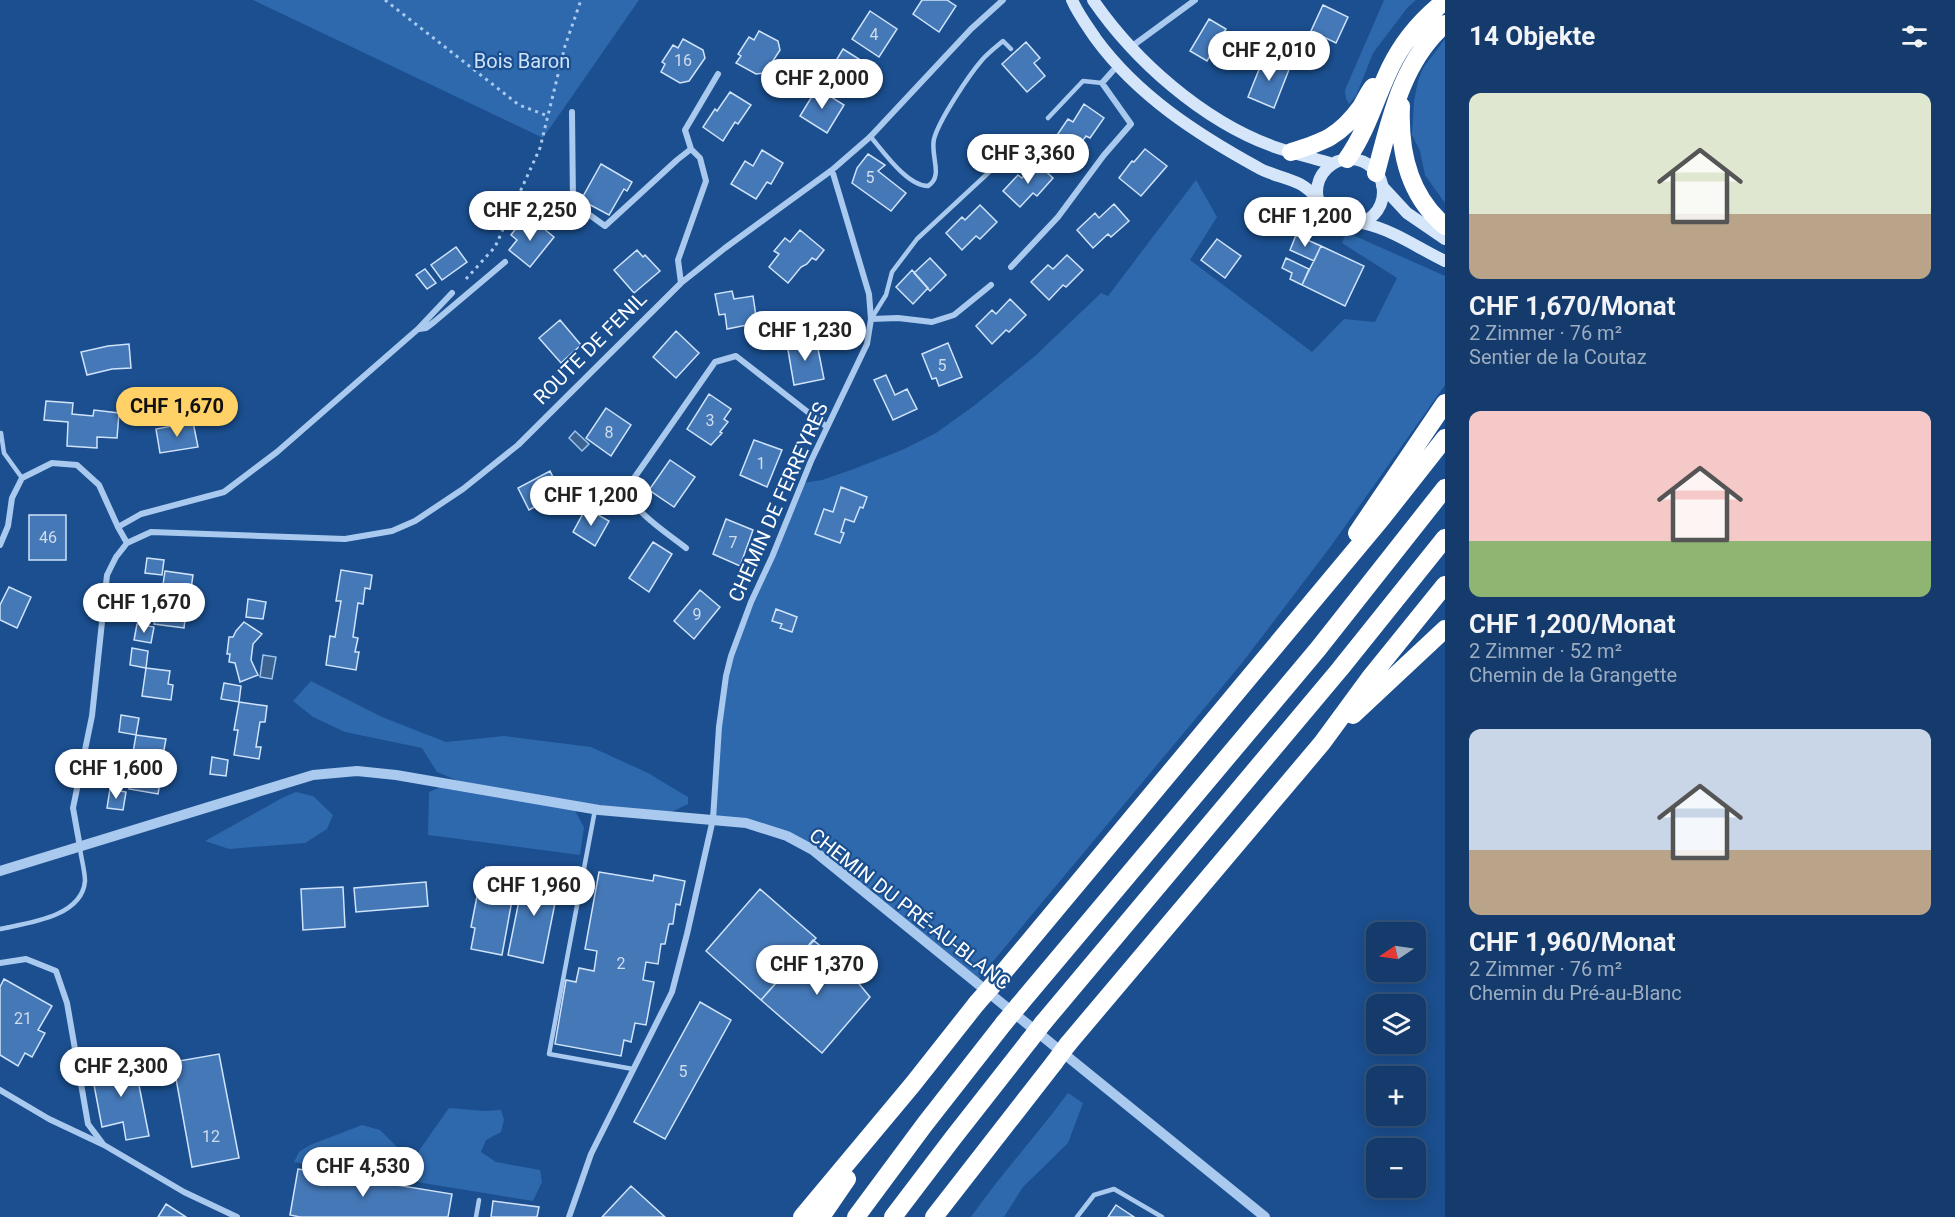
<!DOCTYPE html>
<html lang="de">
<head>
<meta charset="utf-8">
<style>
	body { margin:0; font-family:Roboto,sans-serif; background:#1d4271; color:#f1f3f6; height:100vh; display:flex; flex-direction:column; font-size:22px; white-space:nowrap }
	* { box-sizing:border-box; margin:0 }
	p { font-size:20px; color:#9dadc1 }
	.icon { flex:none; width:33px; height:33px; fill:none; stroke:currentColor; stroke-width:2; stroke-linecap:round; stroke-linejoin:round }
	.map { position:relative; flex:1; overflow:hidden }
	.details { display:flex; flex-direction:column; background:#143b6b; width:510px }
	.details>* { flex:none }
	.needle { width:39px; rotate:257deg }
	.fabs { position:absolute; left:1366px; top:922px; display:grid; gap:12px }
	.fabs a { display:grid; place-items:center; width:60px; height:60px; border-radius:12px; background:#143b6b; box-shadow:0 3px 15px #0003,0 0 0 2px #33557e; font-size:30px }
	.price { position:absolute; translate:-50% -51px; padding:0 14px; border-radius:21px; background:#fff; color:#222; font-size:20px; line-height:39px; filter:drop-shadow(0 2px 3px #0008) }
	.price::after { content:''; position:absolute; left:50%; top:36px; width:18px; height:14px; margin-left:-9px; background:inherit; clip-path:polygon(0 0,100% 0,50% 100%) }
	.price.current { background:#ffd166; color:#111 }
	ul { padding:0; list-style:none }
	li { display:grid; align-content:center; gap:12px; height:318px; padding:0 24px }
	li span { display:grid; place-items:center; height:186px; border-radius:12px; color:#555 }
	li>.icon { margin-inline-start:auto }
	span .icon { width:108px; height:108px; fill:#fffc; stroke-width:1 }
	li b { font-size:26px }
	h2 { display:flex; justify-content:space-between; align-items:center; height:72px; padding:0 24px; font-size:26px }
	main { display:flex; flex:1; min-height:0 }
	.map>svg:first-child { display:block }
	.green { fill:#2e69ad }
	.water { fill:#3c6290; stroke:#9cc4f0; stroke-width:1.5 }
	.building { fill:#4478b7; stroke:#cfe3fa; stroke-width:1.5 }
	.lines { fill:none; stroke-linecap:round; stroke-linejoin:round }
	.path { stroke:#a9c9ee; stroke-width:3; stroke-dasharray:3 4.5; stroke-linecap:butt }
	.service { stroke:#a9c9ee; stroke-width:4.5 }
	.minor { stroke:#a9c9ee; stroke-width:6 }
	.tertiary { stroke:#a9c9ee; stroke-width:10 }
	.secondary { stroke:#d6e6fa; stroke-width:12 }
	.motorway { stroke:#fff; stroke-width:18 }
	.motorway-bridge { stroke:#fff; stroke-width:18 }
	.labels { text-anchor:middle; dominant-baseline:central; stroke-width:4.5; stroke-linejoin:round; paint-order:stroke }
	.number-label { font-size:16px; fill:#d0dded }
	.park-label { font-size:20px; fill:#cfe3fa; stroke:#1b4f8f }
	.street-label { font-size:20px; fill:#fff; stroke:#1b4f8f }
</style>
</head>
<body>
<main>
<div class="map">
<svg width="1445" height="1217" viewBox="0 0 1445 1217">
	<rect width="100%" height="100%" fill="#1b4f8f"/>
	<path class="green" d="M253,0h386l-96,138z
		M1384,0h32l-8,7 -35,46 -17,43 -7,8 -3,-5 -1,-9z
		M1445,39v164l-20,-28 -5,-24 -8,-16 2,-34 4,-20 5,-13z
		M1196,180l21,37 -27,43 122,92 32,-33 31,3 22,-44 -55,-35 4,-11 99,44v109l-114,161 -89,117 -267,320 -188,-147 -74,-17 6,-92 12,-71 72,-173 19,-3 29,-10 51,-20 34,-17 39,-28 60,-49 66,-63 7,3z
		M311,681l71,36 64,25 58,-6 87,11 57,26 40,24v7l-23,11 -92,-8 11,20 -4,28 -152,-20 1,-43 19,-8 27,4 -38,-16 -15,-24 -77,-16 -32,-15 -20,-16z
		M296,792l17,4 20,19 -6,14 -22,14 -76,6 -24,-8 77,-43z
		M1068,1093l15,10 -15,40 -45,44 -19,30h-33c30,-43 66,-82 97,-124z
		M449,1108l36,3 16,-1 3,10 -3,12 -15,8 -5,12 15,10 44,8 2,12 -9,19 -239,-39 5,-10 11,-7 52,-20 18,5 20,20 18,2z"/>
	<path class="water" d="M575,431l14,13 -7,7 -13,-13z
		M263,655l13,2 -4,22 -12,-2z"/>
	<path class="building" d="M922,0h25l9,6 -17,26 -26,-18z
		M1323,5l25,12 -12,26 -25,-12z
		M870,11l27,18 -18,28 -27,-18z
		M1209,19l17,10 -19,32 -17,-10z
		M759,31l19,10 2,9 -15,23 -9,1 -20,-11 5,-7 -3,-2 11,-17 5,3z
		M683,39l20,11 2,8 -16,23 -9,2 -19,-11 4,-8 -3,-2 11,-17 5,3z
		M1026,42l14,16 -6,5 11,13 -18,16 -25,-28z
		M843,49l27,17 -18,29 -26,-18z
		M1264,57l26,10 -16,41 -26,-11z
		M817,88l27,17 -17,28 -27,-17z
		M730,92l21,13 -13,19 -3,-2 -12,19 -20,-14 12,-18 2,2z
		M1084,104l20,14 -14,20 -4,-2 -11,15 -20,-13 13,-19 5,3z
		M1145,149l22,17 -26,30 -22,-18 13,-17 2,1z
		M762,150l21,13 -12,21 -4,-2 -11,17 -25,-15 14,-23 8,5z
		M868,154l17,11 -7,6 28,22 -15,18 -39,-28 5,-15z
		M1036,162l17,16 -16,18 -4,-3 -13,14 -17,-16 15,-16 4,3z
		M601,164l31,18 -5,9 -3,-2 -15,26 -28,-15z
		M1114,204l15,17 -18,16 -3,-3 -15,14 -16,-18 18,-17 4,5z
		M980,205l17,17 -17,17 -4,-3 -14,14 -16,-17 16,-16 3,3z
		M532,219l22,18 -24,30 -21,-17 8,-10 -6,-5 10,-13 5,5z
		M800,230l24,20 -8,10 -4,-2 -5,6 -6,3 -13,16 -19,-16 10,-13 -5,-3 11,-13 5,4z
		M1296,235l25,11 -7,15 -24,-11z
		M1217,239l24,17 -16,22 -24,-18z
		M1321,246l43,20 -19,40 -43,-21z
		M456,247l11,15 -25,18 -11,-15z
		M637,250l6,7 2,-2 15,16 -26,22 -20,-23z
		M1067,255l16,15 -17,17 -3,-2 -14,15 -18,-18 17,-17 5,4z
		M930,258l16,17 -16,16 -16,-18z
		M1286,258l23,11 -7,16 -12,-6 2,-6 -10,-5z
		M425,269l11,14 -9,6 -11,-14z
		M912,270l16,18 -15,16 -17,-17z
		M732,291l2,8 19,-3 4,27 -30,6 -2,-15 -6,1 -4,-21z
		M1010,299l16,16 -17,17 -3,-2 -14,14 -16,-18 16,-16 4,4z
		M560,320l21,25 -20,18 -22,-25z
		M676,331l23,22 -23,25 -23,-21z
		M816,339l8,40 -30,6 -7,-41z
		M948,343l14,34 -23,9 -3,-8 -4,1 -10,-25z
		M129,344l2,24 -19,1 -25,6 -6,-23 27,-6z
		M886,375l9,20 12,-6 10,20 -24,11 -19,-40z
		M709,394l22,15 -7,10 4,3 -8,10 2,1 -11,12 -24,-16z
		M46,401l27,2 -1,11 21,2 1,-6 25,3 -2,25 -20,-1v11l-30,-2 1,-24 -24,-2z
		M606,408l25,17 -20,31 -25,-18z
		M193,422l5,25 -38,6 -4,-24z
		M754,440l28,10 -15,37 -27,-12z
		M670,460l25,17 -21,30 -25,-17z
		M550,471l11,22 -32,17 -11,-22z
		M841,487l26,10 -4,11 -3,-1 -6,15 -9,-3 -4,13 3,1 -4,10 -25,-9 9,-25 9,3z
		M586,508l23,13 -14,25 -22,-14z
		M29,515h37v45h-37z
		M726,519l27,11 -13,36 -27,-12z
		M653,542l19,12 -23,38 -20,-14z
		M147,558l17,2 -2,15 -17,-2z
		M341,570l31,5 -2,14 -5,-1 -2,16 -5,-1 -5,34 5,1 -3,14h4l-3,18 -30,-5 4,-29 5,1 6,-36h-5z
		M165,571l28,4 -2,14 -5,-1 -3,23h3l-2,17 -30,-4 4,-26h3z
		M9,587l22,10 -14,31 -17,-8v-15z
		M700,590l20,17 -26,32 -20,-18z
		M248,599l18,3 -3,17 -17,-2z
		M776,609l21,8 -5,15 -12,-4 2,-4 -10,-3z
		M244,622l18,12 -9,10 -2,16 7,15 -18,7 -5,-19 -6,-1 1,-8h-3l2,-17h4l3,-6z
		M137,624l17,3 -3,16 -17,-3z
		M132,648l16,3 -2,17 -16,-3z
		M146,668l24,3 -2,13 5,1 -2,15 -29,-4z
		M224,683l17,3 -2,16 -18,-3z
		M239,702l28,4 -2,16h-5l-4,25h5l-2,12 -25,-4 4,-25h-4z
		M121,715l18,3 -3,17 -17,-3z
		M136,735l30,4 -3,16h-3l-3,17h5l-4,22 -29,-5 6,-25h-4z
		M212,757l16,3 -2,16 -16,-2z
		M110,789l16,3 -3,18 -16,-2z
		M486,867l31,6 -15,82 -31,-6 4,-21 -4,-1 9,-46h3z
		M525,871l35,7 -17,85 -35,-8z
		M599,872l54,9 1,-6 31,6 -5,24 -4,-1 -3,20h-4l-4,20h-4l-3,20 -12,-2 -3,18 11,2 -8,43 -11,-2 -4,19 -7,-2 -3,16 -66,-12 11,-64 10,2 3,-14 15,3 3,-20 -12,-2z
		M426,882l2,24 -72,6 -2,-24z
		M343,887l2,40 -42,3 -2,-41z
		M760,889l56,49 -55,62 -55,-49z
		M813,940l28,22 29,35 -48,56 -61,-53z
		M4,979l48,27 -14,24 7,3 -13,24 -7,-4 -7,13 -18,-11v-68z
		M700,1002l31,18 -66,119 -31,-17z
		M219,1054l20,104 -47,9 -19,-105z
		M134,1060l15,76 -23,4 -3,-18 -21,5 -11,-58z
		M298,1169l154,25 -4,23h-148l-10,-2z
		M631,1186l34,31h-63z
		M493,1201l46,6 -2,10h-46z
		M166,1204l20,13h-28z
		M1116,1205l18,12h-26z"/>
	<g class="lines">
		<path class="path" d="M385,0l134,105 29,11
			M466,279l29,-32 45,-99 25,-102 16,-46"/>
		<path class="service" d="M1048,118l35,-37 19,2
			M870,136c13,15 37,50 58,50 16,-10 2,-30 6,-47 5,-19 35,-64 48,-79 6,-7 14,-13 21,-19l8,8
			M871,319l15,-24 6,-23 25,-33 96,-89
			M1,433l3,20 18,25
			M595,810l-46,244 84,15
			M0,929c28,-6 82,-12 85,-48 0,-10 -4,-23 -5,-33
			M476,1217l3,-17
			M1077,1217l17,-22 20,-6 48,28"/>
		<path class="minor" d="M1131,47l64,-47
			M572,112l1,91 32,23 72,-66 14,-11
			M1011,267l47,-50 46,-62 27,-31 -29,-41 16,-18
			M681,283l-3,-23 28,-79 -6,-23 -9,-9 -6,-19 33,-56
			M871,319l27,-1 34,4 22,-7 37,-30
			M419,329l7,-1 8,-6 71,-60
			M118,527l23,-13 83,-22 53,-40 141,-123 34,-36
			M0,545l8,-19 4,-28 10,-20 30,-15 25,2 22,20 19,42 9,16
			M686,548c-13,-11 -58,-39 -57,-58 0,-1 3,-8 3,-9l83,-119 21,-6 91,71
			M80,847l-7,-39 19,-92 15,-141 9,-18 11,-14 24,-11 194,7 47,-8 23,-10 48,-32 55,-44 163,-162 44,-35 107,-78 38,-33 101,-108 32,-29
			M0,963l26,-4 30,12 11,32 21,121 15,20
			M0,1090l49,29 55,26 80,47 53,25
			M569,1217l22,-63 81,-162 15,-58 26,-115 6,-92 7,-51 5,-20 20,-54 21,-45 39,-96 56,-117 4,-25 -2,-25 -37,-124"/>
		<path class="tertiary" d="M0,871l313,-96 44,-4 39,4 203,35 147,13 41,13 26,14 452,367"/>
		<path class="secondary" d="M1072,0c6,14 16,27 24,39 42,57 101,95 161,128 13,8 29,10 43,17 6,3 12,9 18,14
			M1093,0c42,61 109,120 179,146 20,7 41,12 61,18
			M1317 192a33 33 0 1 1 66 0a33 33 0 1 1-66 0Z
			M1382,186l25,27 38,26
			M1362,223c32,7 54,24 83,38"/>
		<path class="motorway" d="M1401,106c-2,45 8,90 44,120
			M1291,152c33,-10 49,-16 70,-45 4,-6 7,-14 12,-20
			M1347,159c20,-28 28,-60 43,-91 13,-27 32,-49 55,-67
			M1376,173c14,-53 26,-112 69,-149
			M1357,533l88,-130
			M1353,715l92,-86
			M992,986l390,-468 63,-80
			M1019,1005l299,-356 127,-161
			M1043,1023l297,-354 105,-131
			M1068,1044l254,-301 47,-64 76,-94
			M802,1217l111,-133 64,-81
			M821,1217l26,-38
			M856,1217l69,-93 79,-101
			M893,1217l60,-79 76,-97
			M934,1217l120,-154"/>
		<path class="motorway-bridge" d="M977,1003l15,-17
			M1004,1023l15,-18
			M1029,1041l14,-18
			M1054,1063l14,-19"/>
	</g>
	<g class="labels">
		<g class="number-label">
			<text x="874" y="34">4</text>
			<text x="683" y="60">16</text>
			<text x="870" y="177">5</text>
			<text x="942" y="365">5</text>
			<text x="710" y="420">3</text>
			<text x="609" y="432">8</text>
			<text x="761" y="463">1</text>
			<text x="48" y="537">46</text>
			<text x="733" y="542">7</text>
			<text x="697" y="614">9</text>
			<text x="621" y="963">2</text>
			<text x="23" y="1018">21</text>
			<text x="683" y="1071">5</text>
			<text x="211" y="1136">12</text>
		</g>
		<g class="park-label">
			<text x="522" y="61">Bois Baron</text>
		</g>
		<g class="street-label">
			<text transform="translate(590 348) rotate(-45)">ROUTE DE FENIL</text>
			<text transform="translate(778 502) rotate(-66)">CHEMIN DE FERREYRES</text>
			<text transform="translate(910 909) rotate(38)">CHEMIN DU PRÉ-AU-BLANC</text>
		</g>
	</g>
</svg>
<div class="fabs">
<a><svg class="needle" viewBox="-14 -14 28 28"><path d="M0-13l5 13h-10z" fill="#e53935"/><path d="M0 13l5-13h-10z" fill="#9dadc1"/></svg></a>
<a><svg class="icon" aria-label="layers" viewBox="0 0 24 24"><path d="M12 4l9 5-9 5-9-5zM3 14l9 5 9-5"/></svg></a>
<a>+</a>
<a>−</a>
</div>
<b class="price" style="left:1269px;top:82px">CHF 2,010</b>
<b class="price" style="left:822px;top:110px">CHF 2,000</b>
<b class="price" style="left:1028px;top:185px">CHF 3,360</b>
<b class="price" style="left:530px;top:242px">CHF 2,250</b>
<b class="price" style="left:1305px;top:248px">CHF 1,200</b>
<b class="price" style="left:805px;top:362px">CHF 1,230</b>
<b class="price current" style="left:177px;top:438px">CHF 1,670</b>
<b class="price" style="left:591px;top:527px">CHF 1,200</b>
<b class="price" style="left:144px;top:634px">CHF 1,670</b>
<b class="price" style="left:116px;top:800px">CHF 1,600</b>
<b class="price" style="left:534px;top:917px">CHF 1,960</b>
<b class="price" style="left:817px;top:996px">CHF 1,370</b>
<b class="price" style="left:121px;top:1098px">CHF 2,300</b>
<b class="price" style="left:363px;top:1198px">CHF 4,530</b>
</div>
<section class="details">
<h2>14 Objekte<svg class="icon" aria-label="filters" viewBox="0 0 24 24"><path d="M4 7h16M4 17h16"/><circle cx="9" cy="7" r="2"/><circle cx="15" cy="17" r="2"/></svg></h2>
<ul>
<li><span style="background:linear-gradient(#dfe7d0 65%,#b9a48a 0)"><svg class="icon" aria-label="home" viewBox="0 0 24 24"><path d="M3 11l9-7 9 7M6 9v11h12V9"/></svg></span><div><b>CHF 1,670/Monat</b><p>2 Zimmer · 76 m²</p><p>Sentier de la Coutaz</p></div></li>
<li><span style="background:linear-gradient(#f6c9c9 70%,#8fb573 0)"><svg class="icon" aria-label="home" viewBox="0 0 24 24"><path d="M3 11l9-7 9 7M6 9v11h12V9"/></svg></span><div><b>CHF 1,200/Monat</b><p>2 Zimmer · 52 m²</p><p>Chemin de la Grangette</p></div></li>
<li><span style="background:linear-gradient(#c9d6e8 65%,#b9a48a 0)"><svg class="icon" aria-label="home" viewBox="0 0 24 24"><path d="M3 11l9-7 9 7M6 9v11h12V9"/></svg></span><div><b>CHF 1,960/Monat</b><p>2 Zimmer · 76 m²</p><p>Chemin du Pré-au-Blanc</p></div></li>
</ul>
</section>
</main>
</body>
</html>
